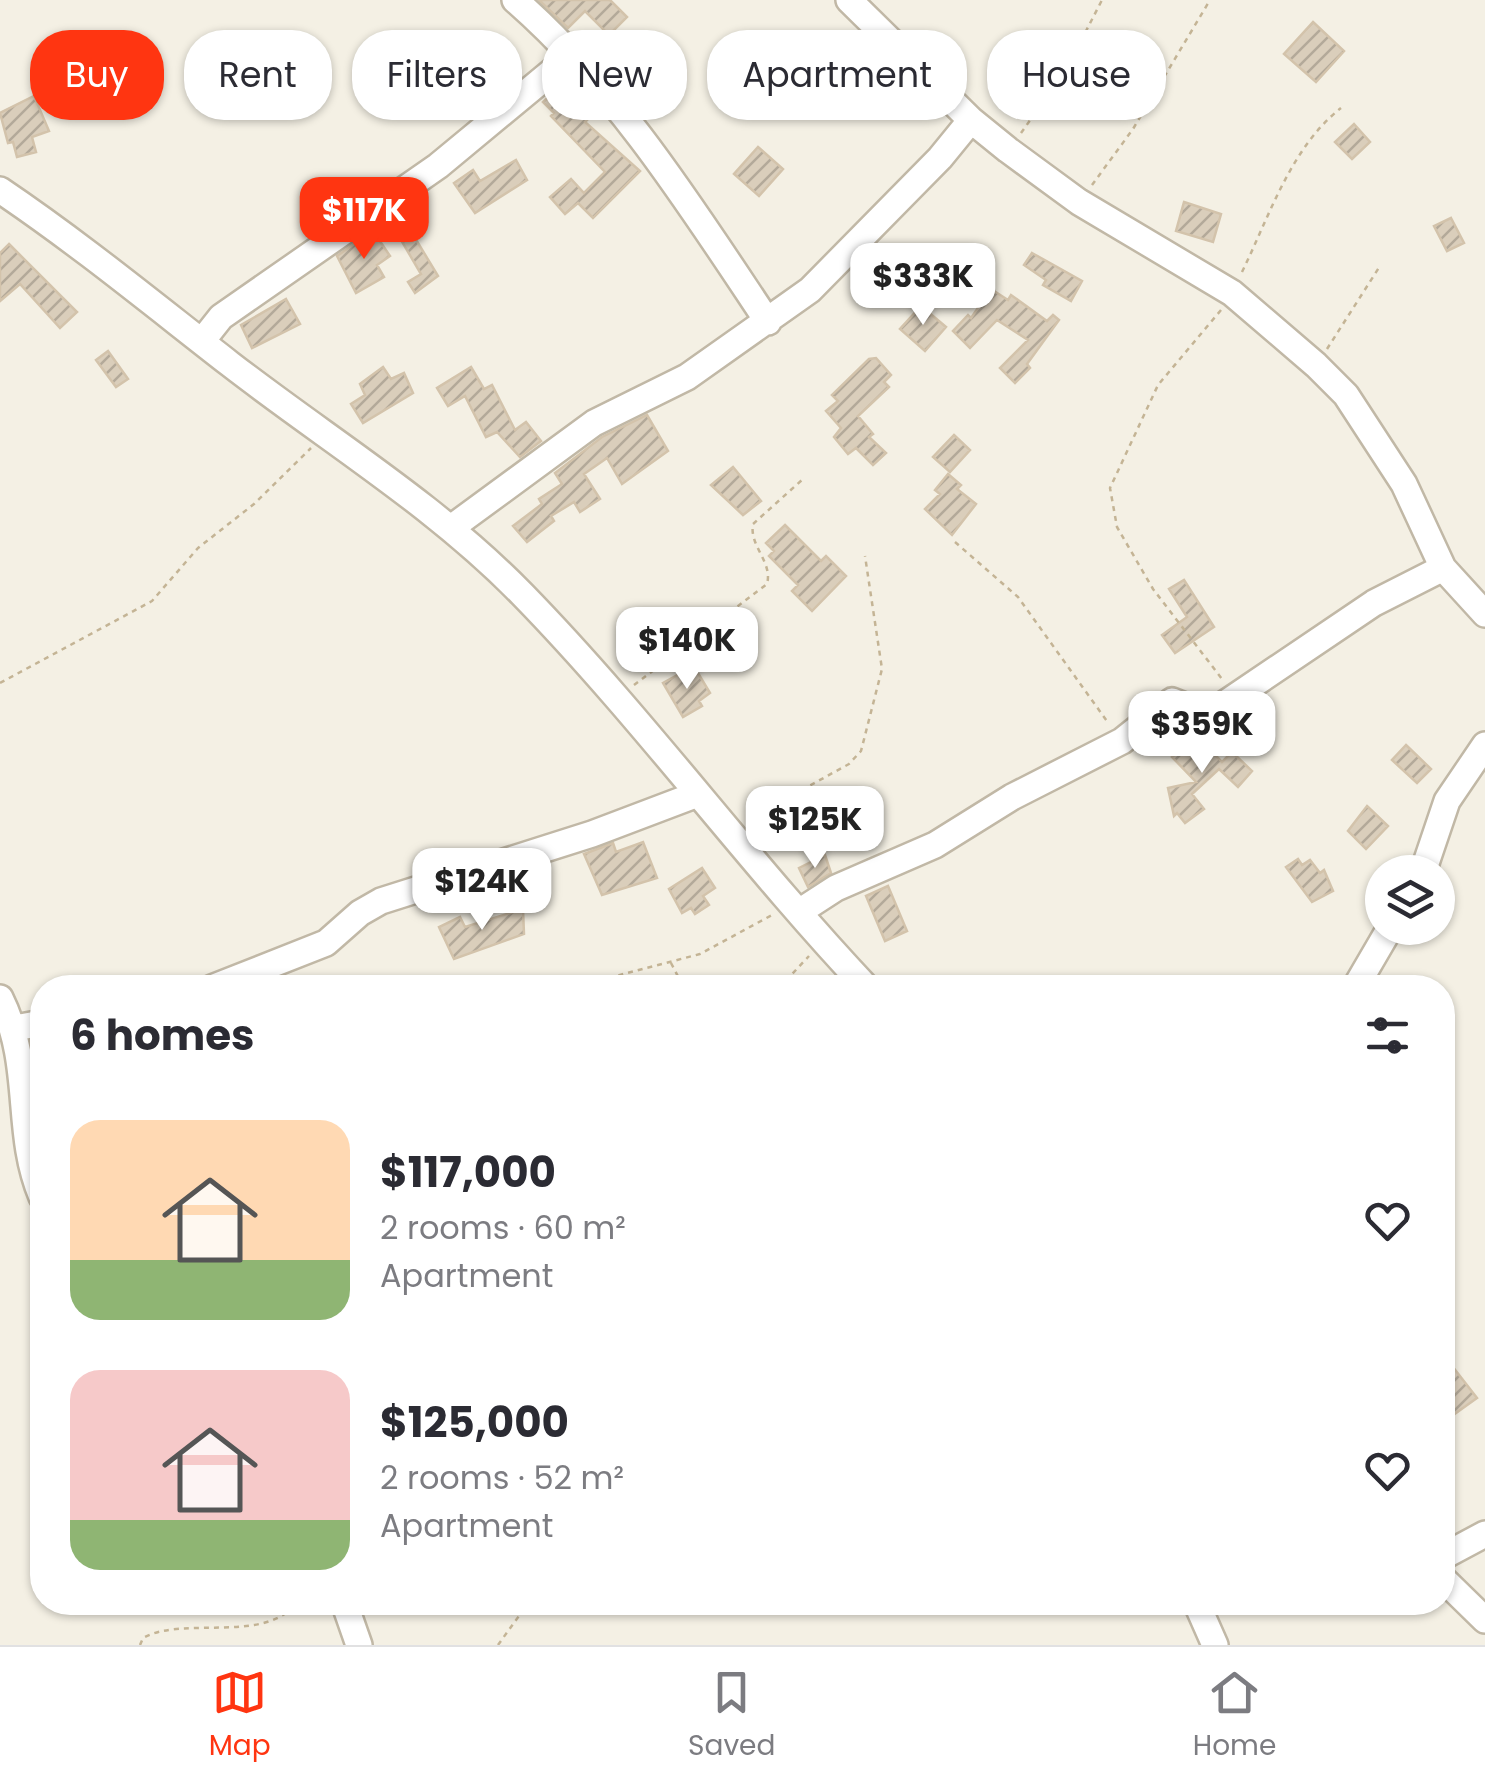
<!DOCTYPE html>
<html lang="en">
<head>
<meta charset="utf-8">
<style>
	body { margin:0; font-family:Poppins,sans-serif; background:#f7f7f7; color:#2b2b33; height:100vh; display:flex; flex-direction:column; font-size:38px; white-space:nowrap }
	* { box-sizing:border-box; margin:0 }
	p { font-size:32px; color:#7c7c81 }
	.icon { flex:none; width:55px; height:55px; fill:none; stroke:currentColor; stroke-width:2; stroke-linecap:round; stroke-linejoin:round }
	.map { position:relative; flex:1; overflow:hidden }
	.panel { position:absolute; left:30px; top:975px; width:1425px; height:640px; display:flex; flex-direction:column; background:#fff; border-radius:40px; box-shadow:0 2px 8px #0004 }
	.panel>* { flex:none }
	.banner { position:absolute; left:30px; top:30px; width:1425px; height:90px; display:flex; gap:20px }
	.fabs { position:absolute; left:1365px; top:855px; display:grid; gap:20px }
	.fabs a { display:grid; place-items:center; width:90px; height:90px; border-radius:50%; background:#fff; box-shadow:0 2px 8px #0004; font-size:50px }
	.price { position:absolute; translate:-50% -85px; padding:0 22px; border-radius:20px; background:#fff; color:#222; font-size:32px; line-height:65px; filter:drop-shadow(0 2px 5px #0008) }
	.price::after { content:''; position:absolute; left:50%; top:60px; width:30px; height:22px; margin-left:-15px; background:inherit; clip-path:polygon(0 0,100% 0,50% 100%) }
	.price.active { background:#ff3511; color:#fff }
	ul { padding:0; list-style:none }
	li { display:flex; align-items:center; gap:30px; height:250px; padding:0 40px }
	li span { display:grid; place-items:center; flex:none; width:280px; height:200px; border-radius:30px; color:#555 }
	li>.icon { margin-inline-start:auto }
	span .icon { width:120px; height:120px; fill:#fffc; stroke-width:1 }
	li b { font-size:42px }
	h2 { display:flex; justify-content:space-between; align-items:center; height:120px; padding:0 40px; font-size:42px }
	.pill { padding:0 35px; border-radius:40px; background:#fff; box-shadow:0 2px 8px #0004; font-size:35px; line-height:90px }
	.pill.active { background:#ff3511; color:#fff }
	.menu { display:flex; justify-content:space-around; align-items:center; height:140px; border-top:2px solid #e1e1e2; background:#fff; font-size:28px; color:#7c7c81 }
	.menu a { display:grid; justify-items:center; gap:5px }
	.menu .active { color:#ff3511 }
	.map>svg:first-child { display:block }
	.building { fill:url(#building-hatch); stroke:#d3c3ab; stroke-width:2.5 }
	.lines { fill:none; stroke-linecap:round; stroke-linejoin:round }
	.minor-casing { stroke:#c1b8a6; stroke-width:30 }
	.path { stroke:#c4b495; stroke-width:2.5; stroke-dasharray:5 5; stroke-linecap:butt }
	.minor { stroke:#fff; stroke-width:25 }
</style>
</head>
<body>
<div class="map">
<svg width="1485" height="1645" viewBox="0 0 1485 1645">
	<defs>
		<pattern id="building-hatch" width="6" height="6" patternUnits="userSpaceOnUse" patternTransform="scale(2.5)"><rect width="6" height="6" fill="#dacebb"/><path d="M-1 1l2-2M0 6l6-6M5 7l2-2" fill="none" stroke="#b3a999"/></pattern>
	</defs>
	<rect width="100%" height="100%" fill="#f4f0e4"/>
	<path class="building" d="M539,0h71l17,17 -18,18 -24,-24 -17,17z
		M1313,22l31,29 -28,31 -32,-28z
		M562,84l11,12 5,-5 18,20 -11,11 55,49 -47,47 -15,-15 -13,11 -15,-17 21,-18 13,14 21,-21 -54,-56 3,-3 -11,-11z
		M34,96l15,35 -17,6 4,15 -19,5 -4,-15 -5,1 -8,-30z
		M1354,124l16,18 -18,17 -17,-17z
		M758,147l25,22 -24,27 -25,-22z
		M516,160l11,20 -52,33 -21,-30 19,-13 7,11z
		M1184,202l37,12 -8,28 -37,-11z
		M1451,218l13,25 -17,8 -13,-25z
		M373,231l17,25 -13,9 7,12 -28,16 -19,-37z
		M412,233l26,43 -23,17 -7,-11 13,-8 -20,-34z
		M9,244l68,68 -17,16 -40,-44 -20,17v-48z
		M1032,253l50,28 -11,20 -28,-16 3,-5 -22,-15z
		M991,289l17,11 3,-5 36,26 6,-6 6,5 -32,44 3,4 -15,15 -15,-15 28,-28 -31,-20 -27,28 -17,-17 15,-16 3,3z
		M286,299l14,25 -48,24 -11,-23z
		M921,306l25,21 -21,24 -25,-22z
		M108,351l20,28 -12,8 -20,-27z
		M876,358l15,17 -7,7 5,5 -31,29 15,18 -4,3 17,16 -13,12 -17,-17 -8,6 -14,-17 7,-9 -15,-17 12,-10 -6,-6 37,-36z
		M383,367l8,12 13,-6 9,20 -50,30 -12,-19 14,-9 -5,-11z
		M471,367l13,22 8,-4 23,45 11,-8 15,19 -21,16 -23,-25 -11,5 -21,-41 -17,10 -11,-18z
		M647,415l21,36 -46,33 -15,-26 -23,16 16,25 -20,13 -6,-10 -23,14 3,5 -27,21 -14,-16 29,-22 -3,-5 23,-15 -7,-11 47,-36z
		M954,435l16,15 -20,22 -17,-15z
		M733,467l28,34 -18,14 -32,-30z
		M948,474l13,11 -4,4 19,15 -24,31 -27,-26 15,-15 -5,-4z
		M785,525l36,36 5,-5 20,20 -34,35 -20,-20 6,-6 -29,-29 5,-5 -8,-8z
		M1184,580l30,47 -39,26 -13,-18 25,-18 -18,-28z
		M683,672l3,6 12,-5 12,20 -11,8 3,5 -19,11 -20,-34z
		M1196,736l26,26 10,-10 20,19 -14,16 -19,-18 -27,25 12,15 -19,14 -8,-10 -3,3 -6,-28 28,-6 -24,-25z
		M1406,745l25,24 -14,14 -25,-23z
		M1367,806l21,20 -22,23 -18,-18z
		M643,842l14,36 -55,17 -18,-41 29,-11 3,9z
		M825,855l6,18 -23,14 -9,-19z
		M1298,859l4,6 8,-5 10,13 4,-3 9,21 -21,11 -26,-35z
		M702,868l13,20 -12,8 6,9 -14,9 -4,-6 -9,5 -13,-24z
		M888,886l19,45 -22,10 -19,-45z
		M523,909l1,25 -70,25 -15,-32 21,-10 5,10z
		M1442,1353l35,45 -35,25v-35l6,-4 -6,-7z"/>
	<g class="lines">
		<defs>
			<path id="minor" d="M515,0c103,90 177,208 253,322
				M849,0l122,120 37,30 71,52 153,91 84,72 30,30 58,89 39,84 42,46
				M0,190c80,54 154,115 230,174 98,76 204,140 292,230 122,125 225,267 345,394
				M202,341l19,-24 217,-151 134,-111
				M451,528l143,-105 93,-46 123,-87 130,-132 31,-38
				M1423,872l24,-71 38,-56
				M799,912l37,-24 99,-43 77,-48 110,-56 50,-40 33,13 15,-7 154,-104 69,-35
				M212,988l114,-45 34,-30 21,-12 211,-67 103,-39
				M1355,988l35,-60
				M0,998c34,68 14,133 42,199
				M15,1028l27,-5
				M1442,1557l43,-23
				M1442,1578l43,42
				M344,1602l15,43
				M1196,1602l19,43"/>
		</defs>
		<use href="#minor" class="minor-casing"/>
		<path class="path" d="M1021,133l45,-63 36,-70
			M1092,185l41,-56 77,-129
			M1242,272c27,-55 49,-125 99,-164
			M1221,310l-63,75 -48,103 7,39 36,62 69,90
			M1327,349l53,-83
			M955,542l63,55 91,127
			M0,683l152,-82 46,-53 56,-44 57,-56
			M634,685l133,-101c6,-22 -18,-38 -14,-60l50,-45
			M749,819l100,-55 12,-13 21,-82 -17,-113
			M671,963l13,25
			M570,988l130,-34 72,-39
			M779,988l30,-32
			M140,1645l3,-7c41,-23 122,7 154,-36
			M498,1645l31,-43"/>
		<use href="#minor" class="minor"/>
	</g>
</svg>
<div class="fabs">
<a><svg class="icon" aria-label="layers" viewBox="0 0 24 24"><path d="M12 4l9 5-9 5-9-5zM3 14l9 5 9-5"/></svg></a>
</div>
<b class="price active" style="left:364px;top:262px">$117K</b>
<b class="price" style="left:923px;top:328px">$333K</b>
<b class="price" style="left:687px;top:692px">$140K</b>
<b class="price" style="left:1202px;top:776px">$359K</b>
<b class="price" style="left:815px;top:871px">$125K</b>
<b class="price" style="left:482px;top:933px">$124K</b>
<div class="banner">
<a class="pill active">Buy</a>
<a class="pill">Rent</a>
<a class="pill">Filters</a>
<a class="pill">New</a>
<a class="pill">Apartment</a>
<a class="pill">House</a>
</div>
<section class="panel">
<h2>6 homes<svg class="icon" aria-label="filters" viewBox="0 0 24 24"><path d="M4 7h16M4 17h16"/><circle cx="9" cy="7" r="2"/><circle cx="15" cy="17" r="2"/></svg></h2>
<ul>
<li><span style="background:linear-gradient(#ffd9b3 70%,#8fb573 0)"><svg class="icon" aria-label="home" viewBox="0 0 24 24"><path d="M3 11l9-7 9 7M6 9v11h12V9"/></svg></span><div><b>$117,000</b><p>2 rooms · 60 m²</p><p>Apartment</p></div><svg class="icon" aria-label="heart" viewBox="0 0 24 24"><path d="M12 20l-8-8c-3-5 5-10 8-4 3-6 11-1 8 4z"/></svg></li>
<li><span style="background:linear-gradient(#f6c9c9 75%,#8fb573 0)"><svg class="icon" aria-label="home" viewBox="0 0 24 24"><path d="M3 11l9-7 9 7M6 9v11h12V9"/></svg></span><div><b>$125,000</b><p>2 rooms · 52 m²</p><p>Apartment</p></div><svg class="icon" aria-label="heart" viewBox="0 0 24 24"><path d="M12 20l-8-8c-3-5 5-10 8-4 3-6 11-1 8 4z"/></svg></li>
</ul>
</section>
</div>
<nav class="menu">
<a class="active"><svg class="icon" aria-label="map" viewBox="0 0 24 24"><path d="M3 6l6-2 6 2 6-2v14l-6 2-6-2-6 2zM9 4v14M15 6v14"/></svg>Map</a>
<a><svg class="icon" aria-label="saved" viewBox="0 0 24 24"><path d="M7 4h10v16l-5-4-5 4z"/></svg>Saved</a>
<a><svg class="icon" aria-label="home" viewBox="0 0 24 24"><path d="M3 11l9-7 9 7M6 9v11h12V9"/></svg>Home</a>
</nav>
</body>
</html>
